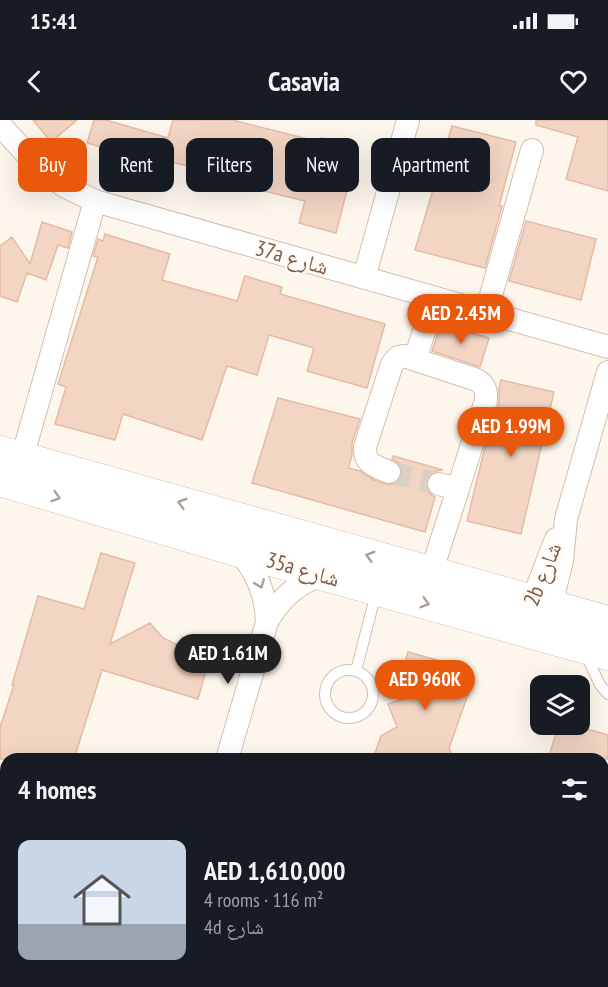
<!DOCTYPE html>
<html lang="en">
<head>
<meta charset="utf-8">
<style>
	body { margin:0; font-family:"PT Sans Narrow","Noto Naskh Arabic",sans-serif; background:#20242c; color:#f1f3f6; height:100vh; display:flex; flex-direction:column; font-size:22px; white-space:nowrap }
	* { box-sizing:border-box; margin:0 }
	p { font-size:20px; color:#9ea1a6 }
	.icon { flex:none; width:33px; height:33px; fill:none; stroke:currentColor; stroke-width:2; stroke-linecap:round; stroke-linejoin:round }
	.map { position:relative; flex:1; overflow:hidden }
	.sheet { position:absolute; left:0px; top:633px; width:609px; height:234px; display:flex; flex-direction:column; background:#171b24; border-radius:18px 18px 0 0; box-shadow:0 6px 24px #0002 }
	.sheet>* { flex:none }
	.top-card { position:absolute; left:18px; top:18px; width:573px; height:54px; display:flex; gap:12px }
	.tools { position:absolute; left:530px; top:555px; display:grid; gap:12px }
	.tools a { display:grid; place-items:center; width:60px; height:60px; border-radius:12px; background:#171b24; box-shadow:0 6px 24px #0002; font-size:30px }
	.price { position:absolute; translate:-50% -51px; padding:0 14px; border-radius:21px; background:#ea580c; color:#fff; font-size:20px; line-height:39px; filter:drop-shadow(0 2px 3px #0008) }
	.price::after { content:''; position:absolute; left:50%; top:36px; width:18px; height:14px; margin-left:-9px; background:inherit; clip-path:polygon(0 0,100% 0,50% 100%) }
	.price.current { background:#222; color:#fff }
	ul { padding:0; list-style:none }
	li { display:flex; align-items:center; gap:18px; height:150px; padding:0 18px }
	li+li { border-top:2px solid #363941 }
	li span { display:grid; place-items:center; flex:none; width:168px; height:120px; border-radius:12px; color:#555 }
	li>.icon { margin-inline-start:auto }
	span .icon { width:72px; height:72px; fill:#fffc; stroke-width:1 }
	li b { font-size:26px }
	h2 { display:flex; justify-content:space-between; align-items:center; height:72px; padding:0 18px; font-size:26px }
	.tag { padding:0 21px; border-radius:12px; background:#171b24; box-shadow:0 6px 24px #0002; font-size:21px; line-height:54px }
	.tag.current { background:#ea580c; color:#fff }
	.status { display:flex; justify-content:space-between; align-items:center; height:42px; padding:0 30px; background:#171b24; direction:ltr }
	.status svg { height:16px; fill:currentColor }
	header { display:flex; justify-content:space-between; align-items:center; height:78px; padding:0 18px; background:#171b24; font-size:27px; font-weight:700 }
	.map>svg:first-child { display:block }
	.building { fill:#f3d5c3; stroke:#e6bba3; stroke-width:1.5 }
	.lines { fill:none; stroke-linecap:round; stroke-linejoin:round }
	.street-tunnel { stroke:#dcd0c4; stroke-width:22; stroke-dasharray:22 11; stroke-linecap:butt }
	.lane-casing { stroke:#d1beb0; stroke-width:12 }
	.street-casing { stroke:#d1beb0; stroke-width:24 }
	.secondary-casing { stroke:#d6c0b0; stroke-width:33 }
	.lane { stroke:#fff; stroke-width:10 }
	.street { stroke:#fff; stroke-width:22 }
	.secondary { stroke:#fff; stroke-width:32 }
	.oneway { stroke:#af9d94 }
	.labels { text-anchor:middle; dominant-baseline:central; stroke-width:5; stroke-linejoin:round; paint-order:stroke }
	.street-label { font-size:22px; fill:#7a5c4d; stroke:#fffaf3 }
</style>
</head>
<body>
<div class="status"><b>15:41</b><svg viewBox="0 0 49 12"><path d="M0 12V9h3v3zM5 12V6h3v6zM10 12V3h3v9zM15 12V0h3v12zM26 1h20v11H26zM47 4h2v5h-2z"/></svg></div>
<header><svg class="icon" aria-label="back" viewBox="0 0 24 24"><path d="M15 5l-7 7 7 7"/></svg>Casavia<svg class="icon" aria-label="heart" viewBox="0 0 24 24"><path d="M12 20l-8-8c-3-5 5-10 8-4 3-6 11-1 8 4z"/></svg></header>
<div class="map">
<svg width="608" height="867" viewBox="0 0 608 867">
	<rect width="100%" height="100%" fill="#fdf6ec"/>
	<path class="building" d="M33,0h44l-26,22z
		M94,0h12l62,18 5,-18h59l88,22 1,-4 37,9 -22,86 -37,-10 6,-22 -77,-19 1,-6 -75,-18 -1,4 -66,-19z
		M536,0h72v71l-42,-12 12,-42 -42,-12z
		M452,6l64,16 -17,64h3l-17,62 -70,-18z
		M526,101l70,18 -15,61 -72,-19z
		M42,102l30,10 -4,16 -10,-3 -12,35 -19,-7 -10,29 -17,-6v-50l12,-9 18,27z
		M105,114l65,20 -8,26 75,21 8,-25 37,11 -2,7 105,30 -18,64 -60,-17 7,-23 -45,-13 -12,40 -30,-9 -25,74 -79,-26 -8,26 -60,-16 11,-37 -8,-3 40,-127 -5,-1 5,-17 5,2z
		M441,204l48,14 -9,29 -48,-16z
		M501,260l53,12 -33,142 -54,-13 17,-70 15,-47v-15z
		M278,278l82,21 -8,24v13l-4,12 12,3 14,9 16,5 8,-3 4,-5v-7l-3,-7 -7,-4 1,-3 50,14 -8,1 -5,3 -4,6v8l4,6 5,3 -10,35 -173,-49z
		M101,433l34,10 -25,81 40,-21 13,15 28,13 17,-13 13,17 -13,8 -10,36 -96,-29 -28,89h-74v-32l14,-42h-2l26,-89 46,13z
		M408,532l50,14 13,20 -22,62 5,11h-81l8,-23 16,-9 -9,-23 15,-5 -4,-17z
		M559,604h11l38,11v24h-60z"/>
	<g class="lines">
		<path class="street-tunnel" d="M389,352l50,12"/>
		<defs>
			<path id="lane" d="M585,533l15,32 8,9
				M325 574a24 24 0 1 1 48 0a24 24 0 1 1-48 0Z
				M356,551l20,-78
				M603,844l5,-18
				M476,867l2,-6
				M549,867l2,-6
				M596,867l2,-6"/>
			<path id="street" d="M0,5l43,47 23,15 29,14 513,146
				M364,158l44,-158
				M486,193l46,-163
				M415,239l20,-61
				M22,338l73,-257
				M389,352c-14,-6 -25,-8 -24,-25l27,-83 6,-7 6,-1 70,23c10,4 13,10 12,21l-28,89 -19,-5
				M239,431c18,22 27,43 28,71
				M431,453l27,-84
				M527,494l29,-75
				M547,500l15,-59 4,-42 42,-147
				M227,639l40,-137c14,-25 29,-37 55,-48
				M160,867l1,-6
				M433,867l1,-6"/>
			<path id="secondary" d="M0,332l608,170
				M0,360l239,71 369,103"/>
		</defs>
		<use href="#lane" class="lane-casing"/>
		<use href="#street" class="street-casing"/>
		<use href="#secondary" class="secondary-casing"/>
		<use href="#lane" class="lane"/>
		<use href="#street" class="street"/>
		<use href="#secondary" class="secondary"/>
	</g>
	<defs><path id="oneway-chevron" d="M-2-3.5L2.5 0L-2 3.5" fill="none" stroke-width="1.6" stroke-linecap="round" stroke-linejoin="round" transform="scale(1.5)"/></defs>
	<g class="oneway">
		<use href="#oneway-chevron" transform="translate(56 377) rotate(17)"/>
		<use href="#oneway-chevron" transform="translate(182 383) rotate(-164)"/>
		<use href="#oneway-chevron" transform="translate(370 436) rotate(-164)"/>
		<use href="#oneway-chevron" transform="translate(260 464) rotate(69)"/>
		<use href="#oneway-chevron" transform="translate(425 483) rotate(16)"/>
	</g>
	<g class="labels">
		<g class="street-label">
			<text transform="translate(292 137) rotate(16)">37a شارع</text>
			<text transform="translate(303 449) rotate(16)">35a شارع</text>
			<text transform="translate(542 454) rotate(-68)">2b شارع</text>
		</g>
	</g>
</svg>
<div class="tools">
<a><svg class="icon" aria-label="layers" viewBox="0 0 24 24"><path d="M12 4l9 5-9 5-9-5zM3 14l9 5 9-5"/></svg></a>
</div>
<b class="price" style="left:461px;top:225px">AED 2.45M</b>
<b class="price" style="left:511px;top:338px">AED 1.99M</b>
<b class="price current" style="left:228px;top:565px">AED 1.61M</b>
<b class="price" style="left:425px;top:591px">AED 960K</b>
<div class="top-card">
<a class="tag current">Buy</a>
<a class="tag">Rent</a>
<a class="tag">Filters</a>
<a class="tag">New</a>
<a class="tag">Apartment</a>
</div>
<section class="sheet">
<h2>4 homes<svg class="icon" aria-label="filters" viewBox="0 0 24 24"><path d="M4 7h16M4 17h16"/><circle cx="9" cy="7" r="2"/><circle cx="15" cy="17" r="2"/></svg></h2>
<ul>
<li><span style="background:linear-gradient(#c9d6e8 70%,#9aa5b1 0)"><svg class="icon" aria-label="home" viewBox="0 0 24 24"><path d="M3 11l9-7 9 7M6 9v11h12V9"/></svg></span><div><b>AED 1,610,000</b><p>4 rooms · 116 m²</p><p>4d شارع</p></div></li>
</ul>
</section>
</div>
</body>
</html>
